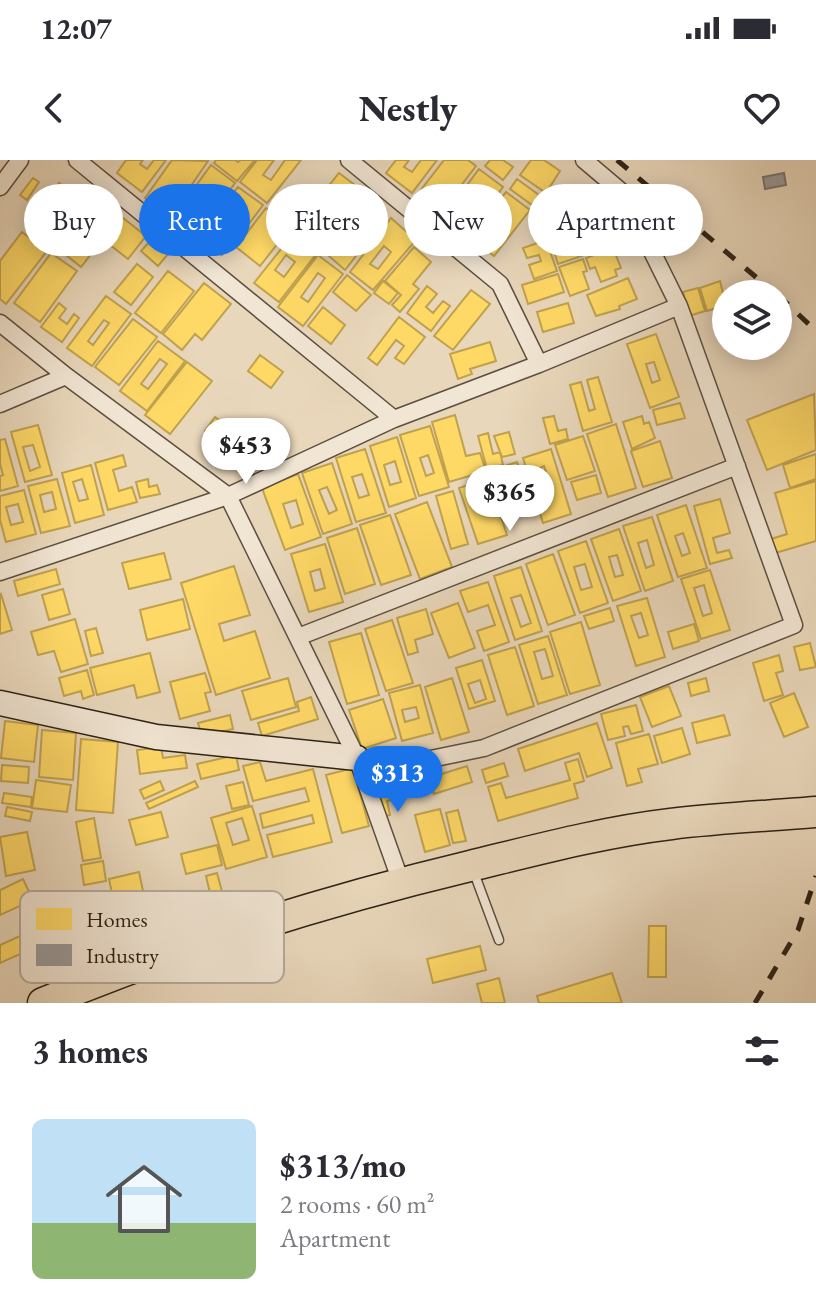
<!DOCTYPE html>
<html lang="en">
<head>
<meta charset="utf-8">
<style>
	body { margin:0; font-family:"EB Garamond",serif; background:#f2f2f3; color:#2b2b33; height:100vh; display:flex; flex-direction:column; font-size:30px; white-space:nowrap }
	* { box-sizing:border-box; margin:0 }
	p { font-size:26px; color:#7c7c81 }
	.icon { flex:none; width:44px; height:44px; fill:none; stroke:currentColor; stroke-width:2; stroke-linecap:round; stroke-linejoin:round }
	.map { position:relative; height:843px; overflow:hidden }
	.sheet { display:flex; flex-direction:column; background:#fff; flex:1 }
	.sheet>* { flex:none }
	.hud { position:absolute; left:24px; top:24px; width:768px; height:72px; display:flex; gap:16px }
	.buttons { position:absolute; left:712px; top:120px; display:grid; gap:16px }
	.buttons a { display:grid; place-items:center; width:80px; height:80px; border-radius:50%; background:#fff; box-shadow:0 4px 20px #0003; font-size:40px }
	.price { position:absolute; translate:-50% -68px; padding:0 18px; border-radius:28px; background:#fff; color:#222; font-size:26px; line-height:52px; filter:drop-shadow(0 2px 4px #0008) }
	.price::after { content:''; position:absolute; left:50%; top:48px; width:24px; height:18px; margin-left:-12px; background:inherit; clip-path:polygon(0 0,100% 0,50% 100%) }
	.price.selected { background:#1a73e8; color:#fff }
	ul { padding:0; list-style:none }
	li { display:flex; align-items:center; gap:24px; height:200px; padding:0 32px }
	li span { display:grid; place-items:center; flex:none; width:224px; height:160px; border-radius:12px; color:#555 }
	li>.icon { margin-inline-start:auto }
	span .icon { width:96px; height:96px; fill:#fffc; stroke-width:1 }
	li b { font-size:34px }
	h2 { display:flex; justify-content:space-between; align-items:center; height:96px; padding:0 32px; font-size:34px }
	.tag { padding:0 28px; border-radius:36px; background:#fff; box-shadow:0 4px 20px #0003; font-size:28px; line-height:72px }
	.tag.selected { background:#1a73e8; color:#fff }
	.status { display:flex; justify-content:space-between; align-items:center; height:56px; padding:0 40px; background:#fff; direction:ltr }
	.status svg { height:22px; fill:currentColor }
	header { display:flex; justify-content:space-between; align-items:center; height:104px; padding:0 32px; background:#fff; font-size:36px; font-weight:800 }
	.map>svg:first-child { display:block }
	.homes { fill:#ffd966; stroke:#c0a24e; stroke-width:2; fill-rule:evenodd }
	.industry { fill:#999; stroke:#787572; stroke-width:2 }
	.lines { fill:none; stroke-linecap:round; stroke-linejoin:round }
	.lane-casing { stroke:#5b4f40; stroke-width:11 }
	.street-casing { stroke:#5b4f40; stroke-width:19 }
	.secondary-casing { stroke:#2c2217; stroke-width:27 }
	.highway-casing { stroke:#2c2217; stroke-width:33 }
	.lane { stroke:#f1e5d3; stroke-width:8 }
	.street { stroke:#f1e5d3; stroke-width:16 }
	.secondary { stroke:#f1e5d3; stroke-width:24 }
	.highway { stroke:#e9d7bb; stroke-width:30 }
	.rail { stroke:#2c2217; stroke-width:5; stroke-dasharray:14 14; stroke-linecap:butt }
	.key { fill:#f1e5d3; stroke:#b6aa9b; stroke-width:2 }
	.key-label { font-size:22px; fill:#2c2217 }
</style>
</head>
<body>
<div class="status"><b>12:07</b><svg viewBox="0 0 49 12"><path d="M0 12V9h3v3zM5 12V6h3v6zM10 12V3h3v9zM15 12V0h3v12zM26 1h20v11H26zM47 4h2v5h-2z"/></svg></div>
<header><svg class="icon" aria-label="back" viewBox="0 0 24 24"><path d="M15 5l-7 7 7 7"/></svg>Nestly<svg class="icon" aria-label="heart" viewBox="0 0 24 24"><path d="M12 20l-8-8c-3-5 5-10 8-4 3-6 11-1 8 4z"/></svg></header>
<div class="map">
<svg width="816" height="843" viewBox="0 0 816 843">
	<rect width="100%" height="100%" fill="#e9d7bb"/>
	<filter id="stains"><feTurbulence type="fractalNoise" baseFrequency=".0025" numOctaves="4"/><feColorMatrix values="0 0 0 0 .2 0 0 0 0 .09 0 0 0 0 .02 0 0 0 .5 -.17"/></filter>
	<radialGradient id="worn" r=".72"><stop offset=".6" stop-color="#630" stop-opacity="0"/><stop offset="1" stop-color="#630" stop-opacity=".3"/></radialGradient>
	<path class="homes" d="M126,0h17l-3,4 7,5 7,-9h12l-24,32 -25,-19z
		M172,0l36,1 -37,54 -26,-17z
		M216,0h19l3,2 2,-2h15l-18,21 -23,-18z
		M257,0h17l-11,15 8,5 14,-20h16l-34,43 -27,-21z
		M396,0h13l-5,7 8,5 9,-12h16l-25,33 -26,-20z
		M444,0h24l8,6 -36,47 -23,-18z
		M490,0h13l10,7 -10,13 -18,-14z
		M531,0h13l16,11 -14,22 -26,-18z
		M211,5l24,18 -39,53 -24,-17zM209,25l9,6 -19,26 -8,-6z
		M479,9l24,18 -37,50 -24,-18z
		M339,13l25,19 -34,45 -26,-20zM334,37l6,4 -14,20 -6,-5z
		M33,18l6,4 -12,18 -7,-5z
		M517,19l22,16 -7,10 -22,-16z
		M59,23l26,17 -30,45 -26,-17z
		M589,25l9,26 -44,15 -9,-25z
		M238,27l25,18 -23,31 -9,-6 11,-14 -9,-7 -9,13 -8,-6z
		M506,32l24,18 -36,46 -23,-18z
		M93,40l25,19 -37,48 -25,-20z
		M359,43l25,17 -39,50 -23,-20zM352,72l11,8 -12,15 -11,-8z
		M266,48l24,20 -30,38 -24,-19z
		M606,51l11,33 -59,20 -11,-33z
		M123,58l23,18 -18,23 -23,-18z
		M391,58l25,22 -43,50 -23,-18zM384,86l7,6 -13,17 -8,-5z
		M211,64l22,17 -11,14 -23,-17z
		M22,72l25,19 -41,53 -6,-5v-38z
		M293,74l24,19 -38,49 -25,-19zM286,95l9,7 -11,15 -9,-7z
		M151,80l17,14 -10,12 -17,-15z
		M546,80l11,31 -23,8 -5,-14 12,-4 -2,-6 -12,3 -4,-10z
		M414,87l17,15 -18,22 6,5 -19,23 -8,-7 9,-10 -16,-14z
		M613,88l8,20 -6,2 2,6 -16,6 -6,-15 -5,2 -4,-11z
		M51,93l26,18 -37,51 -26,-19z
		M318,95l25,19 -40,52 -25,-19zM318,113l7,5 -17,24 -7,-5z
		M583,99l4,12 -4,1 6,17 -19,7 -11,-29z
		M137,104l16,13 -22,28 -17,-13z
		M168,111l26,20 -33,42 -26,-20z
		M558,114l6,18 -36,12 -6,-19z
		M347,115l24,20 -15,16 -23,-19z
		M628,118l9,21 -18,7 1,3 -24,7 -9,-21z
		M383,121l15,12 -9,11 -15,-11z
		M720,121l6,24 -19,6 -7,-23z
		M204,123l27,21 -29,36 -7,-6 -13,16 -19,-16z
		M427,126l10,8 -11,13 7,6 10,-12 7,5 -19,25 -24,-18z
		M698,128l7,23 -16,5 -6,-24z
		M471,130l19,14 -37,46 -19,-14z
		M106,136l25,18 -39,52 -25,-18zM104,160l5,3 -16,22 -5,-4z
		M59,143l7,6 -7,9 8,6 7,-10 5,4 -17,24 -21,-15z
		M568,143l6,20 -31,9 -6,-20z
		M323,147l22,18 -14,19 -23,-18z
		M399,157l26,20 -21,27 -9,-6 9,-12 -8,-6 -19,25 -9,-7z
		M133,159l24,18 -38,48 -24,-18z
		M656,174l23,63 -29,11 -23,-64zM654,202l6,18 -8,3 -6,-19z
		M158,181l27,20 -38,50 -27,-20zM160,199l7,5 -19,25 -7,-5z
		M490,182l6,19 -26,8 2,5 -14,5 -8,-25z
		M260,195l23,17 -12,16 -23,-17z
		M187,202l25,19 -42,53 -25,-19z
		M598,217l14,45 -29,9 -13,-46 11,-3 8,29 6,-2 -8,-29z
		M814,234l2,56 -49,20 -20,-50z
		M680,243l5,15 -28,7 -4,-15z
		M455,255l11,41 14,-3 6,18 -37,11 -17,-60z
		M554,256l4,15 8,-2 2,10 -18,5 -7,-26z
		M642,256l2,8 5,-2 6,16 -23,11 -9,-27z
		M215,257l22,16 -10,14 -22,-16z
		M616,264l20,64 -28,9 -21,-63z
		M38,265l14,50 -27,7 -14,-50zM33,285l7,22 -10,4 -7,-24z
		M430,266l19,61 -30,9 -19,-61zM428,295l6,18 -8,3 -6,-18z
		M509,272l6,22 -13,3 -8,-21z
		M488,273l5,21 7,-2 3,13 -16,4 -9,-33z
		M583,276l12,35 -28,9 -12,-35z
		M397,277l19,61 -27,9 -19,-61zM395,301l6,21 -11,3 -6,-20z
		M5,279l13,47 -18,5v-15l3,-1 -3,-11v-24z
		M660,281l12,37 -29,9 -12,-36z
		M365,289l21,64 -30,9 -20,-64zM362,314l7,21 -10,3 -7,-21z
		M551,289l20,65 -28,9 -20,-65zM544,306l8,24 -6,3 -8,-24z
		M816,294v25l-26,9 -7,-23z
		M123,295l3,11 -13,4 6,21 13,-4 5,15 -29,8 -13,-47z
		M517,302l7,19 -6,2 4,12 -22,7 -11,-31z
		M332,303l20,61 -29,10 -21,-61zM327,327l10,23 -8,4 -10,-24z
		M91,305l13,50 -29,8 -13,-50zM82,319l6,20 -9,2 -6,-19z
		M298,314l23,63 -36,13 -23,-62zM296,340l7,24 -12,4 -8,-24z
		M596,315l5,18 -24,7 -6,-18z
		M488,318l19,57 -29,9 -19,-56z
		M57,319l13,47 -29,7 -13,-47zM52,332l4,17 -12,3 -4,-17z
		M148,319l1,8 8,-2 3,9 -20,4 -4,-16z
		M816,321v60l-44,13 -4,-14 19,-6 -12,-41z
		M24,330l12,44 -30,8 -6,-22v-24zM18,344l5,18 -12,3 -5,-18z
		M453,331l15,53 -17,5 -15,-53z
		M720,339l10,34 -17,5 4,15 12,-3 3,8 -22,6 -16,-58z
		M427,342l25,65 -32,12 -25,-65z
		M686,345l21,63 -29,9 -21,-62zM683,373l7,20 -8,3 -7,-20z
		M390,355l21,60 -30,10 -21,-60z
		M652,357l21,64 -28,10 -22,-65zM647,380l7,25 -8,3 -8,-25z
		M357,368l18,56 -30,10 -18,-56z
		M619,369l22,62 -28,10 -22,-62zM617,395l6,20 -8,2 -6,-20z
		M586,381l22,62 -28,10 -22,-62zM585,404l7,23 -11,3 -7,-23z
		M325,384l18,58 -34,10 -18,-58zM320,409l5,19 -10,3 -5,-19z
		M164,393l7,26 -42,10 -7,-26z
		M553,394l22,61 -27,10 -22,-61z
		M234,406l16,49 -31,9 5,17 31,-10 15,47 -54,17 -35,-112z
		M521,407l21,64 -27,9 -21,-64zM521,435l10,28 -10,4 -10,-29z
		M56,409l4,15 -42,12 -4,-15z
		M710,410l20,60 -29,9 -20,-60zM704,425l8,28 -9,3 -9,-28z
		M488,422l21,60 -25,9 -7,-20 18,-6 -7,-20 -20,7 -8,-21z
		M63,429l7,25 -21,6 -7,-25z
		M1,434l11,36 -12,4v-39z
		M647,438l18,59 -29,9 -19,-60zM641,453l7,22 -9,3 -8,-22z
		M183,439l7,30 -43,11 -7,-30z
		M458,443l17,45 -26,10 -18,-45z
		M610,448l4,13 -25,8 -5,-13z
		M426,449l7,25 -18,6 3,12 -10,3 -11,-37z
		M75,459l13,45 -27,8 -7,-21 -16,4 -7,-23z
		M392,460l21,63 -27,8 -21,-62z
		M581,462l19,63 -30,9 -20,-62z
		M694,464l5,17 -26,8 -5,-17z
		M96,468l7,25 -12,3 -6,-25z
		M361,473l18,62 -32,9 -18,-62z
		M548,476l19,59 -29,9 -19,-59zM545,489l8,27 -11,3 -8,-27z
		M810,483l6,24 -16,3 -6,-23z
		M515,487l19,59 -27,9 -19,-60z
		M150,493l10,39 -23,6 -3,-13 -37,10 -7,-27z
		M779,495l4,16 -7,2 7,22 -19,6 -11,-38z
		M482,500l13,41 -26,8 -13,-41zM480,520l6,19 -11,4 -7,-19z
		M87,510l7,25 -11,4 -2,-8 -17,5 -5,-18z
		M205,513l6,19 -6,1 5,18 -30,8 -10,-37z
		M288,518l8,29 -45,13 -9,-29z
		M452,518l17,54 -28,8 -16,-53z
		M706,518l3,13 -18,5 -3,-13z
		M420,525l13,48 -31,8 -13,-48zM416,547l3,11 -14,4 -3,-12z
		M669,526l12,30 -29,11 -12,-30z
		M794,533l14,34 -24,10 -14,-34z
		M311,537l7,22 -56,17 -4,-13 41,-12 -2,-9z
		M383,539l13,39 -34,11 -13,-39z
		M636,545l7,26 -12,3 -3,-8 -5,1 2,9 -17,4 -7,-26z
		M230,555l3,14 -31,7 -4,-13z
		M724,555l6,20 -33,8 -5,-20z
		M5,561l33,4 -4,37 -33,-4z
		M597,563l15,45 -25,9 -8,-24 -54,18 -7,-22z
		M682,568l8,26 -28,9 -8,-27z
		M42,570l34,3 -3,47 -34,-3z
		M649,574l9,30 -20,5 4,13 -15,4 -11,-43z
		M81,579l37,3 -5,71 -37,-3z
		M161,587l2,11 22,-3 2,13 -47,6 -3,-24z
		M236,595l3,15 -38,9 -4,-15z
		M578,599l6,22 -10,3 4,14 -80,23 -10,-34 13,-4 5,15 64,-18 -5,-17z
		M260,602l6,19 47,-12 19,73 -59,15 -6,-22 47,-12 -2,-8 -49,13 -3,-14 49,-13 -4,-13 -52,13 -10,-35z
		M504,603l4,13 -22,7 -4,-13z
		M2,605l27,2 -1,16 -27,-2z
		M467,606l5,16 -38,12 -5,-16z
		M353,608l16,58 -27,7 -16,-58z
		M384,611l5,21 13,-3 2,8 -17,4 3,14 -8,2 -10,-43z
		M36,620l35,5 -4,27 -35,-4z
		M160,621l4,9 -20,9 -4,-9z
		M195,621l3,6 -49,22 -3,-6z
		M243,622l6,23 -17,4 -6,-23z
		M4,633l28,4 -1,10 -29,-4z
		M252,646l15,51 -41,12 -15,-51zM242,658l7,22 -16,5 -7,-22z
		M7,647l25,5 -2,9 -25,-5z
		M440,649l10,36 -25,7 -10,-37z
		M458,650l8,31 -13,2 -7,-30z
		M161,652l7,25 -32,8 -7,-25z
		M94,658l7,40 -18,3 -7,-39z
		M27,672l8,38 -29,6 -6,-39z
		M217,685l5,20 -36,9 -5,-20z
		M103,701l3,20 -22,4 -3,-20z
		M139,712l4,19 -30,7 -4,-19z
		M217,713l7,26 -12,3 -6,-26z
		M23,719l10,21 -33,15v-25z
		M649,766h17v51h-18z
		M20,776l7,15 -27,12v-18z
		M480,786l6,24 -53,13 -6,-24z
		M612,813l10,30h-83l-2,-7z
		M499,818l6,25h-23l-5,-19z"/>
	<path class="industry" d="M784,13l2,12 -21,4 -2,-12z"/>
	<g class="lines">
		<defs>
			<path id="lane" d="M473,710l26,70"/>
			<path id="street" d="M77,0l317,259
				M349,0l151,124 39,80
				M0,27l20,-27
				M0,163l66,53 162,120 129,262 44,124
				M0,244l66,-28
				M0,412l228,-76 166,-77 145,-55 140,-58
				M298,477l439,-171
				M357,598l59,4 68,-14 310,-123 -115,-319 -56,-113 -39,-33"/>
			<path id="secondary" d="M0,543l156,34 201,21"/>
			<path id="highway" d="M43,843c138,-57 281,-102 427,-137 66,-16 133,-34 201,-42 48,-6 97,-8 145,-12"/>
		</defs>
		<use href="#lane" class="lane-casing"/>
		<use href="#street" class="street-casing"/>
		<use href="#secondary" class="secondary-casing"/>
		<use href="#highway" class="highway-casing"/>
		<use href="#lane" class="lane"/>
		<use href="#street" class="street"/>
		<use href="#secondary" class="secondary"/>
		<use href="#highway" class="highway"/>
		<path class="rail" d="M617,0l159,134
			M778,135l38,36
			M755,843l43,-73 18,-54"/>
	</g>
	<rect x="20" y="731" width="264" height="92" rx="12" class="key"/>
	<rect x="36" y="748" width="36" height="22" fill="#ffd966"/>
	<rect x="36" y="784" width="36" height="22" fill="#999"/>
	<g class="key-label">
		<text x="86" y="767">Homes</text>
		<text x="86" y="803">Industry</text>
	</g>
	<rect width="100%" height="100%" filter="url(#stains)"/>
	<rect width="100%" height="100%" fill="url(#worn)"/>
</svg>
<div class="buttons">
<a><svg class="icon" aria-label="layers" viewBox="0 0 24 24"><path d="M12 4l9 5-9 5-9-5zM3 14l9 5 9-5"/></svg></a>
</div>
<b class="price" style="left:246px;top:326px">$453</b>
<b class="price" style="left:510px;top:373px">$365</b>
<b class="price selected" style="left:398px;top:654px">$313</b>
<div class="hud">
<a class="tag">Buy</a>
<a class="tag selected">Rent</a>
<a class="tag">Filters</a>
<a class="tag">New</a>
<a class="tag">Apartment</a>
</div>
</div>
<section class="sheet">
<h2>3 homes<svg class="icon" aria-label="filters" viewBox="0 0 24 24"><path d="M4 7h16M4 17h16"/><circle cx="9" cy="7" r="2"/><circle cx="15" cy="17" r="2"/></svg></h2>
<ul>
<li><span style="background:linear-gradient(#bfe0f5 65%,#8fb573 0)"><svg class="icon" aria-label="home" viewBox="0 0 24 24"><path d="M3 11l9-7 9 7M6 9v11h12V9"/></svg></span><div><b>$313/mo</b><p>2 rooms · 60 m²</p><p>Apartment</p></div></li>
</ul>
</section>
</body>
</html>
